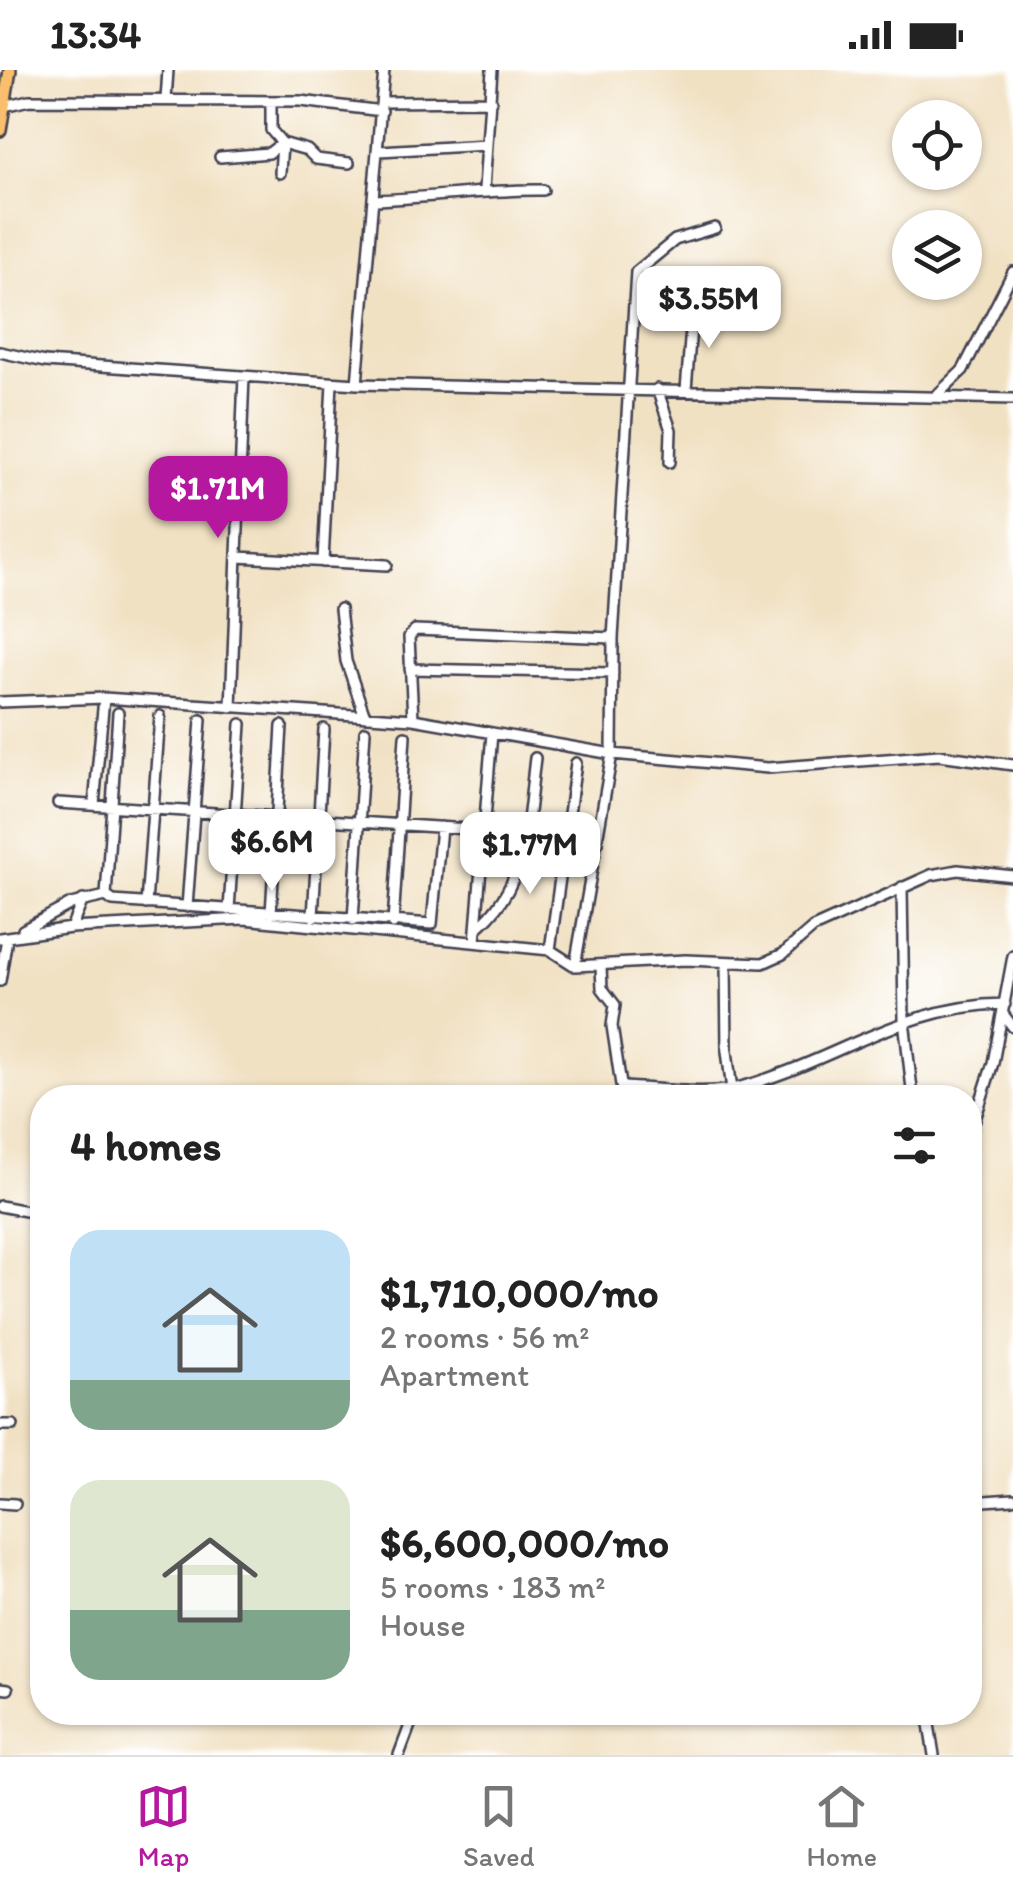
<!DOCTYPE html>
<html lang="en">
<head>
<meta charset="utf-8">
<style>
	body { margin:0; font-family:Itim,sans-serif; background:#f6f6f6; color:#222; height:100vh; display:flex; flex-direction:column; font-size:38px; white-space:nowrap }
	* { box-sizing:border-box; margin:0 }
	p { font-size:32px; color:#767676 }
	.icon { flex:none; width:55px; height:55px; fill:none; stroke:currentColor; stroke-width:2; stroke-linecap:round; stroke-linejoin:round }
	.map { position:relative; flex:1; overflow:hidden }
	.panel { position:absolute; left:30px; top:1015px; width:952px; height:640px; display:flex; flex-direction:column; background:#fff; border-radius:40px; box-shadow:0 2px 8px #0004 }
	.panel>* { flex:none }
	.buttons { position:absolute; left:892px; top:30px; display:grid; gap:20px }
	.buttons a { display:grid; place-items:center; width:90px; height:90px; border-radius:50%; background:#fff; box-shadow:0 2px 8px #0004; font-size:50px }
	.price { position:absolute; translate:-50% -85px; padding:0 22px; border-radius:20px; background:#fff; color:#222; font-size:32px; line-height:65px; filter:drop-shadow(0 2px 5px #0008) }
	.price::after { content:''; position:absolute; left:50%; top:60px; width:30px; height:22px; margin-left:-15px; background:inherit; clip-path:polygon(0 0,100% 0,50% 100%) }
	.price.current { background:#b5179e; color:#fff }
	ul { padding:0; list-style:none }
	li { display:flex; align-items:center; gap:30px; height:250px; padding:0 40px }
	li span { display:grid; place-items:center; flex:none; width:280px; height:200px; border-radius:30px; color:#555 }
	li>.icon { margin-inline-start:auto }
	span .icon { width:120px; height:120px; fill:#fffc; stroke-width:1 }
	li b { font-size:42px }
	h2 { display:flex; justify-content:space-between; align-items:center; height:120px; padding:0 40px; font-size:42px }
	.status { display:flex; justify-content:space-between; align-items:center; height:70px; padding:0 50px; background:#fff; direction:ltr }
	.status svg { height:28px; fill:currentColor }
	.menu { display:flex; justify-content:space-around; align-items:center; height:140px; border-top:2px solid #e0e0e0; background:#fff; font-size:28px; color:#767676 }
	.menu a { display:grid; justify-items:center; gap:5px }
	.menu .current { color:#b5179e }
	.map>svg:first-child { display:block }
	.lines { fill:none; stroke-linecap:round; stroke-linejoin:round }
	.minor-casing { stroke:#413f4f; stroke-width:14 }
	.major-casing { stroke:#413f4f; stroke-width:16 }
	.minor { stroke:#fff; stroke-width:9 }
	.major { stroke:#f9bf6d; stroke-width:11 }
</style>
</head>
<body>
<div class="status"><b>13:34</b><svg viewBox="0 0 49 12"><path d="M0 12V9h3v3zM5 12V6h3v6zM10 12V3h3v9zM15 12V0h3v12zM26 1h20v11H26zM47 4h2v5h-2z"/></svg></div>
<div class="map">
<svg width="1013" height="1685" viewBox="0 0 1013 1685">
	<rect width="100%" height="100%" fill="#fff"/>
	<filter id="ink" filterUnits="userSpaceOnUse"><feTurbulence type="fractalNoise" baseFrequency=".01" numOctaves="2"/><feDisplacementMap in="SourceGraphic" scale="20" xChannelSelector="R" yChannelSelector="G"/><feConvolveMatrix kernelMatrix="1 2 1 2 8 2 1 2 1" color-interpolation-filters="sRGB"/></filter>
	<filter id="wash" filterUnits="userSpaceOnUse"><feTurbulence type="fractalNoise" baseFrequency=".0048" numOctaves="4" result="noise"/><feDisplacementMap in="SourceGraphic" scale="40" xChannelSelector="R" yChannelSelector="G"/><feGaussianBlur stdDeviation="2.25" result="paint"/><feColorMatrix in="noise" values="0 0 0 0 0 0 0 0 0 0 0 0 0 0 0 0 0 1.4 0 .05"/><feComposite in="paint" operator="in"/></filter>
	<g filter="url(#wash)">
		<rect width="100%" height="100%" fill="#f1e1c3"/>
	</g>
	<g filter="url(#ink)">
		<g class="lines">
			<defs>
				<path id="minor" d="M166,30l2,-30
					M271,31v29l11,13 -2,30
					M382,32l109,-1
					M4,36l25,-6 272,1 81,10
					M379,81l108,-6
					M220,87l49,-4 13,-10 25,7 9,9 33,4
					M484,119l8,-119
					M376,130c57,-2 110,-11 167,-10
					M0,282l45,10 312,22 656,15
					M357,314l27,-314
					M657,319l14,41 -1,32
					M686,320l6,-75
					M935,327l28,-27 50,-98
					M237,487l150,8
					M323,492l9,-179
					M340,539l6,52 19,55
					M410,599l203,4
					M0,632l104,-4 309,21 199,35 156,14 171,-13 74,10
					M231,637l13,-331
					M413,649l-4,-82 6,-7 198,8
					M58,733l426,27 114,13
					M94,735l10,-107
					M902,817l2,133 9,78
					M106,826l12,-183
					M146,834l14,-188
					M187,837l14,-187
					M229,840l12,-186
					M271,844l11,-188
					M313,847l11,-188
					M353,850l12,-189
					M393,854l12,-188
					M71,858l12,-28
					M477,858c52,-43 50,-107 58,-170
					M23,860l48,-26 35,-8 7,5 319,23 9,-97
					M0,868l71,-10 173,-9 306,31 25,16 110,-6 78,3 20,-9 30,-26 118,-53 27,-5 55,6
					M475,872l17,-209
					M550,880l26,-187
					M726,892l1,89 6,47
					M575,896l37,-212 1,-116 23,-366 39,-32 40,-12
					M601,897l1,21 13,17 -3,21 11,72
					M0,911l7,-43
					M1003,944l10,13
					M622,1017c35,1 81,9 115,1 96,-25 164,-83 268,-84
					M970,1065l23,-72 20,-107
					M0,1136l42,8
					M0,1355h13
					M970,1432l43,-3
					M0,1433l15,1
					M0,1618l8,1
					M927,1642l7,43
					M399,1685l16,-43"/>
				<path id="major" d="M0,60l10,-60"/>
			</defs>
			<use href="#minor" class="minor-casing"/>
			<use href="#major" class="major-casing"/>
			<use href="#minor" class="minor"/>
			<use href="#major" class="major"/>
		</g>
	</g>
</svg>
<div class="buttons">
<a><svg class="icon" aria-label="locate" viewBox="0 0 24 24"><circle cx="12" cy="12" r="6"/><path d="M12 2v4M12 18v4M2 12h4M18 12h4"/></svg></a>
<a><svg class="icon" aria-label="layers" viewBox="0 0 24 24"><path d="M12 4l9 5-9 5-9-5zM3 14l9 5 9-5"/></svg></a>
</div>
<b class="price" style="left:709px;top:281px">$3.55M</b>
<b class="price current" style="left:218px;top:471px">$1.71M</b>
<b class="price" style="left:272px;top:824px">$6.6M</b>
<b class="price" style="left:530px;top:827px">$1.77M</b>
<section class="panel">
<h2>4 homes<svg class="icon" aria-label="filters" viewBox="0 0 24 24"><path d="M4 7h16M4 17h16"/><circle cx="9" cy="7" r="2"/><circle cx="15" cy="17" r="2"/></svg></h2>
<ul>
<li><span style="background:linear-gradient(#bfe0f5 75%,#7fa58c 0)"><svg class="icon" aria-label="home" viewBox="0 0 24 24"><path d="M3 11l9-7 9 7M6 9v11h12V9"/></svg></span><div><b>$1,710,000/mo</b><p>2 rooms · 56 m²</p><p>Apartment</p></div></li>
<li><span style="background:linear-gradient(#dfe7d0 65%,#7fa58c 0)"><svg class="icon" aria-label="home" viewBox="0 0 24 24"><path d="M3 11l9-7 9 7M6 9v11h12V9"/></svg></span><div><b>$6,600,000/mo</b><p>5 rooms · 183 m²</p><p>House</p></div></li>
</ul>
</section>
</div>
<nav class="menu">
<a class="current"><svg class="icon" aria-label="map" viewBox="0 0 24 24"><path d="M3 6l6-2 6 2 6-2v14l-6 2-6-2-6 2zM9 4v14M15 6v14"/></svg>Map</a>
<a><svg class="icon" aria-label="saved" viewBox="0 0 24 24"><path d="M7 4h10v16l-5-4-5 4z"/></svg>Saved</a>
<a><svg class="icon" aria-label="home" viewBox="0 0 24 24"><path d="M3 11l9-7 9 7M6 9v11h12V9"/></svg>Home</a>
</nav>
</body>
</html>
